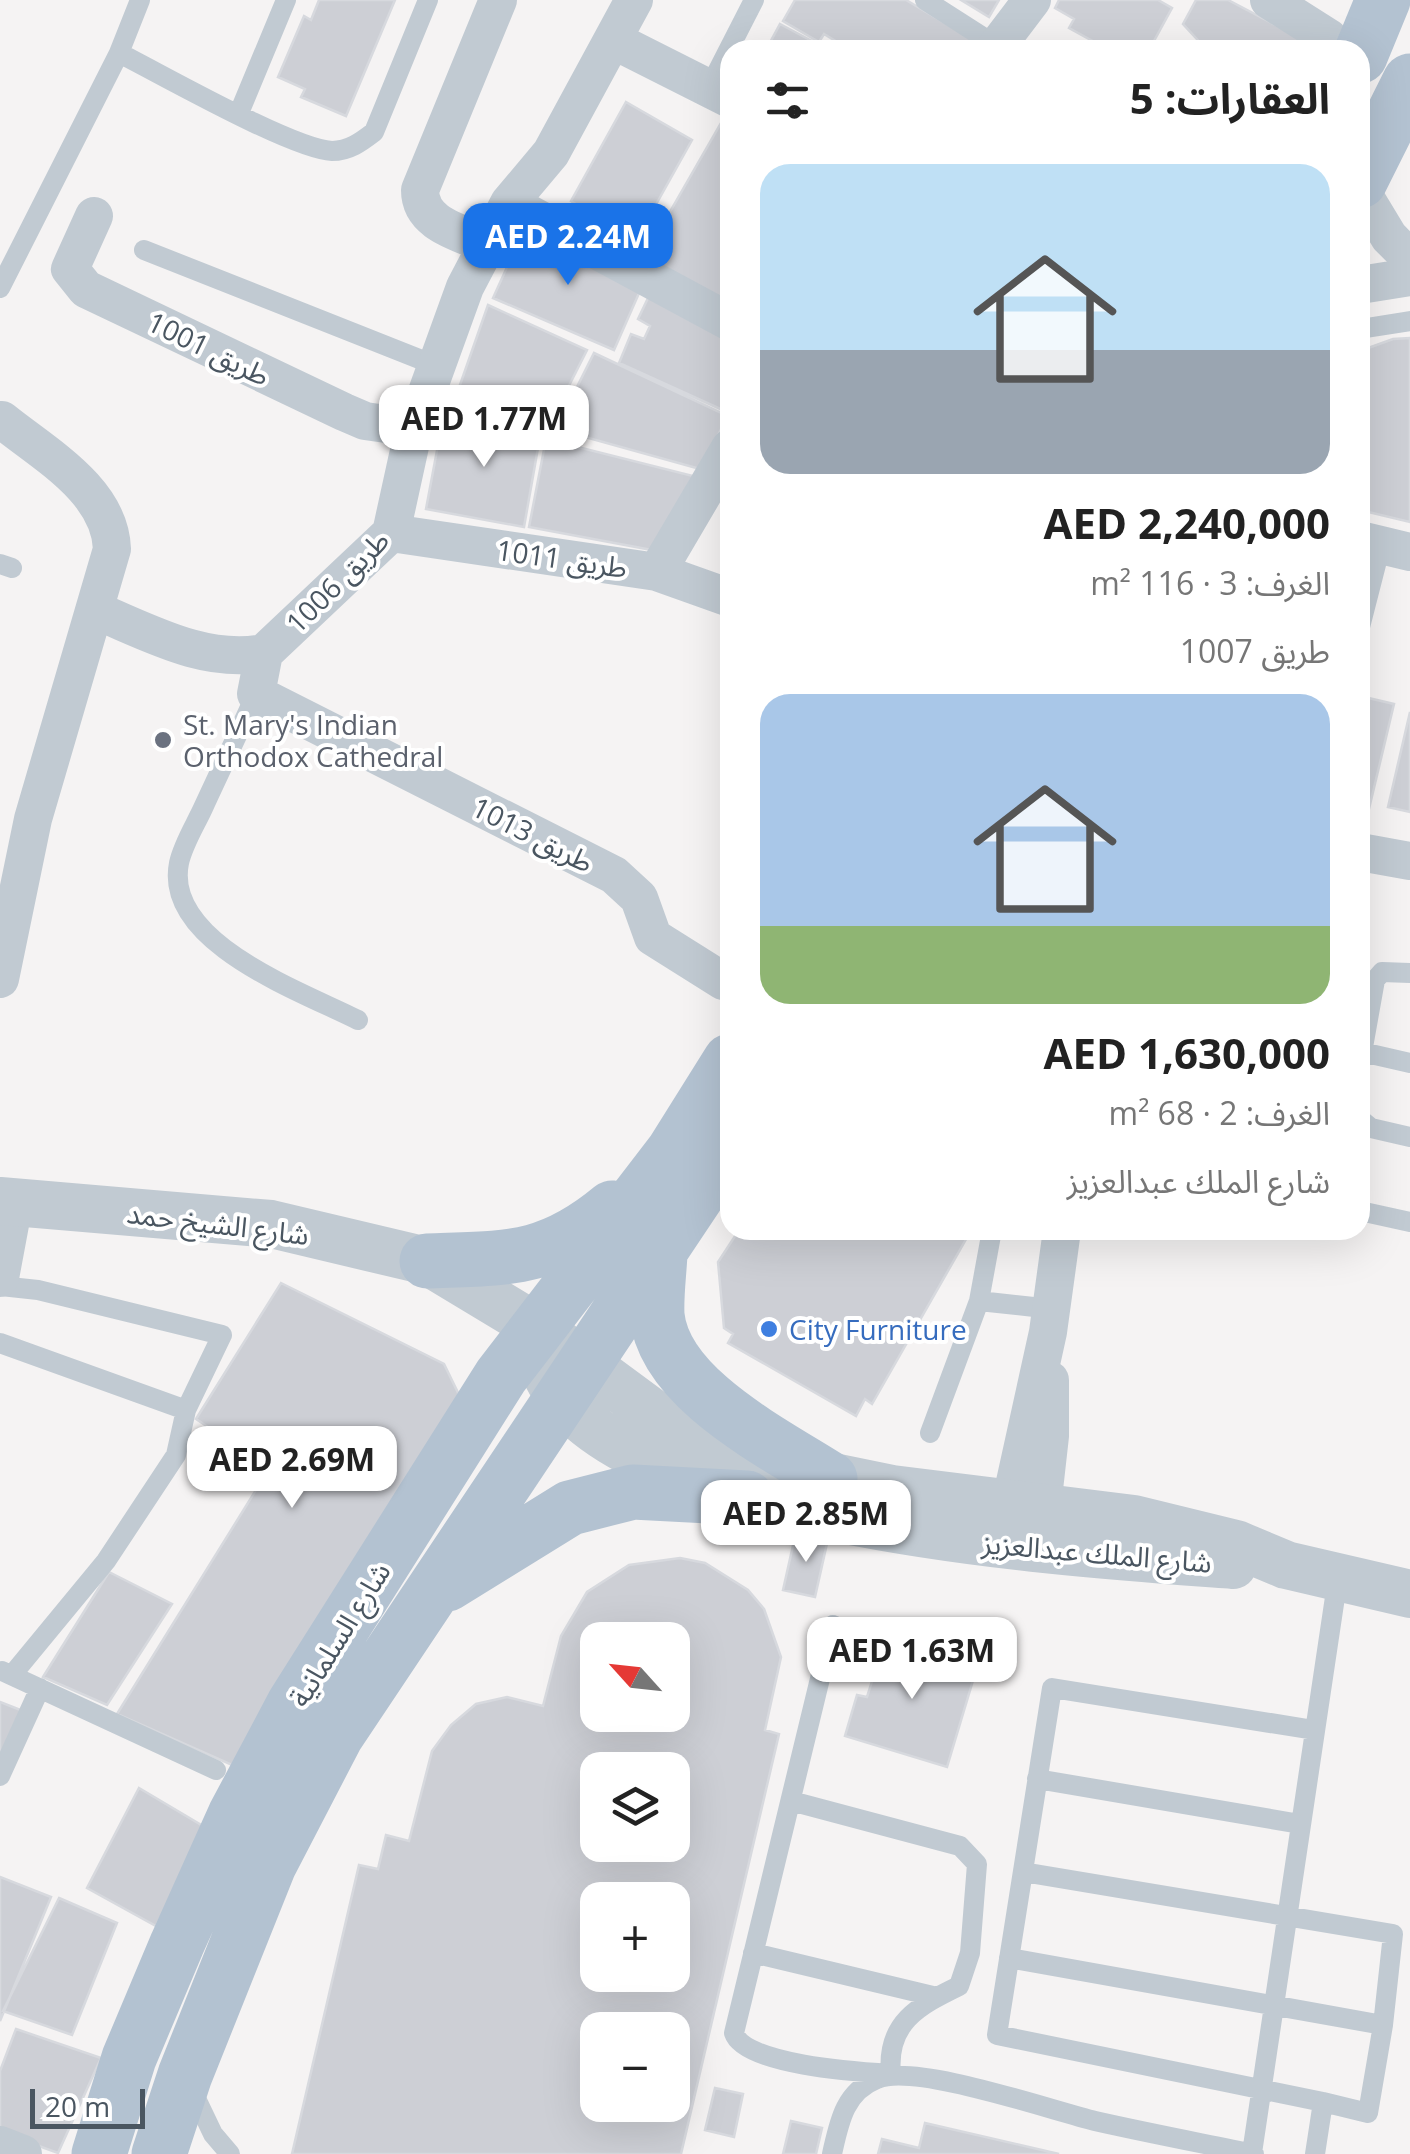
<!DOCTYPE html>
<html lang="ar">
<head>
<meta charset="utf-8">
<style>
	body { margin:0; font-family:"Open Sans","Noto Sans Arabic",sans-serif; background:#f6f6f6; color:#222; direction:rtl; height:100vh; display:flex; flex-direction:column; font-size:38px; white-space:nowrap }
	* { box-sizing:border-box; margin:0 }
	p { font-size:32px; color:#767676 }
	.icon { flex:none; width:55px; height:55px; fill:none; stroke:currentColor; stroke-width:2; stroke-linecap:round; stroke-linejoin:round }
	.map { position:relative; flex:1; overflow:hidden; direction:ltr }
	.side { position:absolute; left:720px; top:40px; width:650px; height:1200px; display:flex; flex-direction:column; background:#fff; border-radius:30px; box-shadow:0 10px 40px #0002; direction:rtl }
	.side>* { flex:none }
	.needle { width:65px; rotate:297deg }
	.fabs { position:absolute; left:580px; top:1622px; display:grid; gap:20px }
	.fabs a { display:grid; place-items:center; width:110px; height:110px; border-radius:20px; background:#fff; box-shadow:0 10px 40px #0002; font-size:50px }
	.scale { position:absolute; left:30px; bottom:25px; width:115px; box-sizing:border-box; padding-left:10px; border:5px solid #4a5661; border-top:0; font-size:28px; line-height:35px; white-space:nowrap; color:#4a5661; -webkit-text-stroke:8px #fff; paint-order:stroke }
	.price { position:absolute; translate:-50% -85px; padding:0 22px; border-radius:20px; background:#fff; color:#222; font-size:32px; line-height:65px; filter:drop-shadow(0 2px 5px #0008) }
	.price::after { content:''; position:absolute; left:50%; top:60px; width:30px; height:22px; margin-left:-15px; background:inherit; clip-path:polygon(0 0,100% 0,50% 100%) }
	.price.on { background:#1a73e8; color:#fff }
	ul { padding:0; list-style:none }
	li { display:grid; align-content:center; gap:20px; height:530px; padding:0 40px }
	li span { display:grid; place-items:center; height:310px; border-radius:30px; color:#555 }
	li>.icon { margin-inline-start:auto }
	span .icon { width:180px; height:180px; fill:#fffc; stroke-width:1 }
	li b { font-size:42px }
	h2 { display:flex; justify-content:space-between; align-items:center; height:120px; padding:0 40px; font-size:42px }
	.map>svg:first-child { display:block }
	.building { fill:#cdcfd5; stroke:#d7d9de; stroke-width:2.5; fill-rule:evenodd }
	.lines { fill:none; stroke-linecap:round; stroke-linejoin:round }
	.service { stroke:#c1cad2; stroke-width:20 }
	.minor { stroke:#c1cad2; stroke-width:38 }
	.tertiary { stroke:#c1cad2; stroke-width:48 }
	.primary { stroke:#b3c2d1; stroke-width:55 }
	.worship-dot { fill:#6b7280; stroke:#fff; stroke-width:4 }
	.shop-dot { fill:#3f7fe0; stroke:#fff; stroke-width:4 }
	.labels { text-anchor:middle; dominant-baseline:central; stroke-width:8; stroke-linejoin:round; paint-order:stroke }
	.street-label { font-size:28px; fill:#4a5661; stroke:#fff }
	.worship-label { font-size:28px; fill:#5b616d; stroke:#fff; text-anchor:start }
	.shop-label { font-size:28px; fill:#366cbe; stroke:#fff; text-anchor:start }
</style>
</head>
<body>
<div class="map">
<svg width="1410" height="2154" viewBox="0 0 1410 2154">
	<rect width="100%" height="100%" fill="#f5f3f3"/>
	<path class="building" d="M319,0h76l-49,116 -45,-19 4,-8 -27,-12 26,-61 7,4z
		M795,0h111l69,41 -6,9h-137l5,-8 -13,-8 -5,8 -36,-21z
		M961,0h38l-10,17z
		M1059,0h99l14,8 -23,42h-40l-40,-22 5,-9 -19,-11z
		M1196,0h32l91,48 -112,2 -24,-26z
		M780,24l43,23 -57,3z
		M626,102l66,38 -57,102 -64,-41z
		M725,116l5,3v190l-90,-45z
		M528,221l115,63 -29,66 -121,-52z
		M650,294l80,39 -3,79 -108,-49 12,-29 13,5 6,-13 -12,-7z
		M488,305l99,45 -40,79 -93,-27z
		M1410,338v184l-50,-12v-159l33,-12z
		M594,353l134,63 -28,53 -144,-40z
		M444,413l97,18 -17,96 -98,-18z
		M546,439l147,37 -41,74 -123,-23z
		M1360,696l34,8 -26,109 -8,-2z
		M1410,712v100l-22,-5z
		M739,1230h223l7,4 -97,170 -7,-5 -9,17 -128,-73 5,-9 -9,-6 -6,-66z
		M281,1283l163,81 19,39 -231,362 -115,-51 152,-245 -73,-50z
		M796,1532l32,7 -13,58 -32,-7z
		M680,1558l25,5 43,27 16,19 17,48 -16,73 14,4 -98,420h-389l67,-289 19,4 8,-34 23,6 23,-90 19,-26 25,-21 31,-7 36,9 18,-70 26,-44 42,-27zM598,1640h74v75h-74zM598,1770h74v75h-74zM598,1900h74v75h-74zM598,2030h74v75h-74z
		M109,1572l63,32 -65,101 -64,-28z
		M875,1636l102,31 -30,100 -102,-31 12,-41 10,2 7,-22 -10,-3z
		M0,1702l23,9 -23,48z
		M139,1788l69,41 -52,97 -69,-38z
		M0,1877l51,20 -51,124z
		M59,1898l58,25 -45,112 -69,-24z
		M16,2029l85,29 -43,95 -58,-21v-61z
		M715,2088l28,6 -9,43 -29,-7z
		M791,2121l31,7 -6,26h-33z
		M925,2123l134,31h-181l4,-15 37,9z"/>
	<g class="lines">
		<path class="service" d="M925,0l78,50
			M119,53c42,21 173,96 213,98 17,0 29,-9 42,-19l54,-132
			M709,88l45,-88
			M239,113l47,-113
			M144,250l293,116
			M0,288l119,-235 21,-53
			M1360,329l50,-8
			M0,564l12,4
			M1360,627l21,-82
			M256,694c-17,38 -35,75 -52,112 -8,18 -21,38 -25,57 -16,80 124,129 179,157
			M1362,1052l48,11
			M1360,1064l15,-84 7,-8 28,1
			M1360,1119l11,9 39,9
			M1360,1211l50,11
			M0,1286l38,4 184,45 -36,75 -10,45 -70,106 -94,114
			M979,1301l13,-71
			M0,1343l186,67
			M930,1433l49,-132 73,8
			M2,1671l214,99
			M1314,1730l-262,-42 -55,347 326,67 -8,52
			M0,1776l40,-88
			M1037,1779l263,45
			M791,1801l169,45 17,18 -7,89 -11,33c-41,20 -73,37 -68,88 -32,-2 -147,-9 -157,-41l99,-408
			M753,1953l184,44
			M1009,1958l374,67 10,-91 -370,-62
			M191,2088l22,46 17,20
			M1323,2102l45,11 15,-88
			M1252,2153l86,-576
			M832,2154c7,-31 12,-62 45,-75 38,-16 173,31 218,42 53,12 106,22 159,33"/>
		<path class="minor" d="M634,0l-83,153 -42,50 -44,84 -51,141 -23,105 -127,120 -8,41 358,181 25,23 14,39 70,44
			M1269,0l60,38
			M613,40l117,59
			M994,50l38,-50
			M1360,189l29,48 21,21
			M509,203l221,119
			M94,216l-24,53 16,20 258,123 21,9 49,7
			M486,244c-27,-12 -66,-20 -66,-54l78,-190
			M1360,285l50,-8
			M391,533l266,39 73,26
			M1360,540l50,12
			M657,572l73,-124
			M97,611c53,22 108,53 167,42
			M1360,852l50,9
			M0,979l33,-160 79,-270c-2,-59 -68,-95 -110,-129
			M0,1278l14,-75
			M1004,1532l44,-200 14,-102
			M1039,1534l11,-98v-56
			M0,2145l23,9"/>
		<path class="tertiary" d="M0,1201l271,23 156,37 108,65 122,90 113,48 122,25 242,30 102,25 50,21 124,29
			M545,1371c63,155 538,183 688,194"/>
		<path class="primary" d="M1360,56l23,-56
			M1360,181l50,-100
			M660,1254c-1,20 -4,41 -3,61 7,74 117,128 173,164
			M427,1261c80,-3 120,1 185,-53
			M447,1584l123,-76 63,-16 114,6
			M99,2154l30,-96 48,-114 58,-129 59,-111 207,-328 172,-224 57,-91
			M159,2154l26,-79 84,-210 67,-129 394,-590"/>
	</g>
	<circle class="worship-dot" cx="163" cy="740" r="10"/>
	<circle class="shop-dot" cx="769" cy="1329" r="10"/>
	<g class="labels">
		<g class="street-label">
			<text transform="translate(209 348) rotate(26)">طريق 1001</text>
			<text transform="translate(562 558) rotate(8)">طريق 1011</text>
			<text transform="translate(337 581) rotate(-45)">طريق 1006</text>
			<text transform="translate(533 834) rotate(27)">طريق 1013</text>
			<text transform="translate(218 1223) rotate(7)">شارع الشيخ حمد</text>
			<text transform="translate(1097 1552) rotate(5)">شارع الملك عبدالعزيز</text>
			<text transform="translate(339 1634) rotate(-58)">شارع السلمانية</text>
		</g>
		<g class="worship-label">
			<text x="183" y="724">St. Mary's Indian<tspan x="183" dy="32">Orthodox Cathedral</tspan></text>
		</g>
		<g class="shop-label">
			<text x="789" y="1329">City Furniture</text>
		</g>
	</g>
</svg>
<div class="fabs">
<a><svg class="needle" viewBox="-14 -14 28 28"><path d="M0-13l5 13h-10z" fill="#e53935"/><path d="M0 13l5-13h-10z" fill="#767676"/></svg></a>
<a><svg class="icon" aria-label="layers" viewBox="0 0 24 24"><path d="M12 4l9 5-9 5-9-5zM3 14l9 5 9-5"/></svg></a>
<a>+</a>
<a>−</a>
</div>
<div class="scale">20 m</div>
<b class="price on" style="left:568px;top:288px">AED 2.24M</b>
<b class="price" style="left:484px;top:470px">AED 1.77M</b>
<b class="price" style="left:292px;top:1511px">AED 2.69M</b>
<b class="price" style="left:806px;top:1565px">AED 2.85M</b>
<b class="price" style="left:912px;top:1702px">AED 1.63M</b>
<section class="side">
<h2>العقارات: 5<svg class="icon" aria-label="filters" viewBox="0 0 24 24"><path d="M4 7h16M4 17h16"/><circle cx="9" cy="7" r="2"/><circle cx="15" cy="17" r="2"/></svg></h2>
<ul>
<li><span style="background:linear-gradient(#bfe0f5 60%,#9aa5b1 0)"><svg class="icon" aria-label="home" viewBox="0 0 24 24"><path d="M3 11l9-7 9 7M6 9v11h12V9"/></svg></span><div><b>AED 2,240,000</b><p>الغرف: 3 · 116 m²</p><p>طريق 1007</p></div></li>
<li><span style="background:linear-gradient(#a9c7e8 75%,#8fb573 0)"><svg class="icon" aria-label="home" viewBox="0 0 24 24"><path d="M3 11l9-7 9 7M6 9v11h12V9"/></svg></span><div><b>AED 1,630,000</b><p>الغرف: 2 · 68 m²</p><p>شارع الملك عبدالعزيز</p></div></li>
</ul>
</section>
</div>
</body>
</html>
